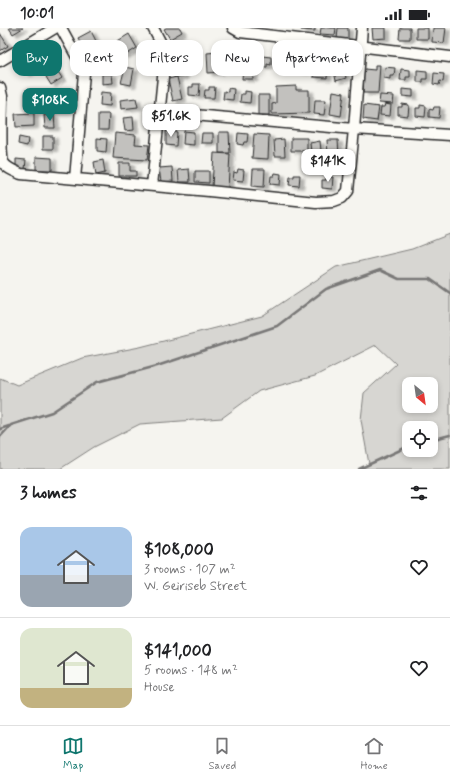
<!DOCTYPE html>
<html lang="en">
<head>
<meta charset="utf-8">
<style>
	body { margin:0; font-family:Mynerve,sans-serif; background:#f6f6f6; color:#202124; height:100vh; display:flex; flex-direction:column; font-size:15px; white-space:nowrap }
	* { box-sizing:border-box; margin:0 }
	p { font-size:13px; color:#757577 }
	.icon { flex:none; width:22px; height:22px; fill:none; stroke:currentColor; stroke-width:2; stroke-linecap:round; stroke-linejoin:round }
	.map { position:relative; height:441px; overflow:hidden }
	.drawer { display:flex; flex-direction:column; background:#fff; flex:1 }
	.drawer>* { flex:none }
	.banner { position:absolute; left:12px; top:12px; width:426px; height:36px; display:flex; gap:8px }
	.needle { width:26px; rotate:151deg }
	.controls { position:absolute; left:402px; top:349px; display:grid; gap:8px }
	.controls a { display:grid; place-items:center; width:36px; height:36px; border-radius:8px; background:#fff; box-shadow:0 2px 6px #0003; font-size:20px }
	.price { position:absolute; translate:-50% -34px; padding:0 9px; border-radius:8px; background:#fff; color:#222; font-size:13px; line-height:26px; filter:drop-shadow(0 1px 2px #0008) }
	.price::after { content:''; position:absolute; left:50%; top:24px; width:12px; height:9px; margin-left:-6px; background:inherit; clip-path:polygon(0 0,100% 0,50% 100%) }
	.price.selected { background:#0f766e; color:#fff }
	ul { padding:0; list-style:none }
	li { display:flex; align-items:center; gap:12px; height:100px; padding:0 20px }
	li+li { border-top:1px solid #e0e0e0 }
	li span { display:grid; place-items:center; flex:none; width:112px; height:80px; border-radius:12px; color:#555 }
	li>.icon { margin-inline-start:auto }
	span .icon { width:48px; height:48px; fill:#fffc; stroke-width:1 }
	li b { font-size:17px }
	h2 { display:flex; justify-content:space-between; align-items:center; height:48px; padding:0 20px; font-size:17px }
	.chip { padding:0 14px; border-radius:12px; background:#fff; box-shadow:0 2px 6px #0003; font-size:14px; line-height:36px }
	.chip.selected { background:#0f766e; color:#fff }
	.status { display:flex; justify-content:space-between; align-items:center; height:28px; padding:0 20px; background:#fff; direction:ltr }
	.status svg { height:11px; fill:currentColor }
	.menu { display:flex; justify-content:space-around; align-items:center; height:56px; border-top:1px solid #e0e0e0; background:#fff; font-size:11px; color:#757577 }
	.menu a { display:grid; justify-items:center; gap:2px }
	.menu .selected { color:#0f766e }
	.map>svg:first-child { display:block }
	.green { fill:#d7d6d2; stroke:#81807e; fill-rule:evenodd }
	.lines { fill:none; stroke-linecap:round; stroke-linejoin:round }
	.stream { stroke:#797877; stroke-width:2.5 }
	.building { fill:#c2c1be; stroke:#2b2b2b; filter:url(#shadow) }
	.minor-casing { stroke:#2b2b2b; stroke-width:13 }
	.minor { stroke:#fdfcf7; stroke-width:10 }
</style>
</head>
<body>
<div class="status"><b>10:01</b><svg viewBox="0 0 49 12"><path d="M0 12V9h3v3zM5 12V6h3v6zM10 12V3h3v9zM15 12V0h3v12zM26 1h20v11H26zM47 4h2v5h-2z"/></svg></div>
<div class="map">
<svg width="450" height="441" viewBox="0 0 450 441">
	<defs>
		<filter id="shadow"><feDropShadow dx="4.5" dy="2.5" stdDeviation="1" flood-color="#0004"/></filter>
	</defs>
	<rect width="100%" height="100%" fill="#f5f4ef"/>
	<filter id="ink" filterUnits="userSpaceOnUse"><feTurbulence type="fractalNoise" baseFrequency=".025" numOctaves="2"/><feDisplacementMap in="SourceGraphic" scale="8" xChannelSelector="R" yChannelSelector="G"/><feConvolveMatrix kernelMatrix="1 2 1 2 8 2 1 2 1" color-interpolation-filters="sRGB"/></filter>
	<g filter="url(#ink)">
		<path class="green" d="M450,206v235h-91l10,-5 -8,-44 3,-27 32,-29 -20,-19 -61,31 -56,15 -37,27 -82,6 -46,23 -34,22h-60v-91l17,7 65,-27 58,-11 122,-31 74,-49 76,-18zM409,356h22v22h-22zM409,400h22v22h-22z"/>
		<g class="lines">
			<path class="stream" d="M0,401l9,-3
				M0,409l11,-12 41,-13 45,-30 60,-16 120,-40 49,-37 54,-19 19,9h31l20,14
				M431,412l19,-5
				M359,441l50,-23"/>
		</g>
		<path class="building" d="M9,0h14l-10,6z
			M166,0h14l2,4 -12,7 -6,-10z
			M302,0h13v3l-14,-1z
			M321,0h15l-1,7 -15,-1z
			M338,0h10v11h-11z
			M372,0h14v10l-13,1z
			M400,0h10v11h-11z
			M416,0h12v11h-12z
			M433,0h13l-2,15 -12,-1z
			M91,3l5,10 -12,8 -6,-11z
			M0,5l8,13 -8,5z
			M129,6l8,14 -13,8 -8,-14z
			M102,19l8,12 -12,7 -7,-12z
			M226,23l10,1 -1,18h-10z
			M217,24l2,20 -11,1 -1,-20z
			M183,25v14h-11v-13z
			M244,26h14l-1,15h-3l-1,10h-11z
			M262,28l9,1v8l-4,-1v3h-6z
			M280,29h10l-1,8h-4v3h-6z
			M26,31l7,11 -7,4 -6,-11z
			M299,32l10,1 -1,8h-3l-1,3 -6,-1z
			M343,36l3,14 -10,3 -3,-15z
			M314,37l14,1 -1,12 -14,-1z
			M375,37h5l-2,28h-15l1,-24 11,1z
			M125,39l9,2 -3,16 -10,-2z
			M385,39l10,1 -1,8h-4v3l-6,-1z
			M174,41h10l-1,8 -10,-1z
			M401,41l9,1v7h-4v3h-6z
			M57,42l5,8 -11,7 -5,-8z
			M417,42l10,1v8h-4v3h-6z
			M434,45l10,1 -1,8 -3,-1 -1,4 -6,-1z
			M102,46h10l1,9 -11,1z
			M177,49l5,22 -9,2 -5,-22z
			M193,56h7l-1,12 -10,-1v-8h4z
			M296,58v4h13v23l-37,1v-10l4,-1v-16z
			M209,59h6l-1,11h-10l1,-8h4z
			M228,60l6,1 -1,11 -10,-1 1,-8 4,1z
			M402,61l11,1v7l-11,-1z
			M245,63l6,1 -1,11 -10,-1 1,-8h4z
			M333,63l11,2 -3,23 -11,-2z
			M46,64h15v8l-5,1 1,6 -10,1z
			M101,64l10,1 -1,13 -10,-1z
			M258,67h11v20h-11z
			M380,67l14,1 -1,8 -14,-1z
			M136,70l2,9 -17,2 -1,-9z
			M315,72h11l-2,15 -10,-1z
			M385,76l6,1 -1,11 -10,-1 1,-8h3z
			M402,76l7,1 -1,11 -10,-1v-8h4z
			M364,77l15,2 -2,14 -14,-2z
			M420,77l6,1 -1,11 -9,-1v-8h4z
			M434,79h6l-1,11 -10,-1v-8l4,1z
			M34,85v13l-18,1 -1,-13z
			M98,86h11l-1,16h-10z
			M44,87h10l1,13h-10z
			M133,89l1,13 -9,1 -2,-13z
			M166,103l11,1 -1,14 -10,-1z
			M184,103l10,1v13l-11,-1z
			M219,104h10l1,21h-11z
			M115,105l21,2 -1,9 14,1 -2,15 -34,-2z
			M202,105h11v10h-12z
			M238,105l10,1 -1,8h-3l-1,3 -6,-1z
			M254,106l15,1 -1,24 -16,-1z
			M43,108h10v13h-10z
			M19,109l9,2 -1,7 -9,-2z
			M97,110l10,1 -1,13 -9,-1z
			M291,110h16v13h-16z
			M284,111l1,17h-10l-1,-16z
			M327,112h11l1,16h-11z
			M320,113l1,10 -10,1 -1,-9z
			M214,125l16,1 -2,34 -16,-1z
			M36,129l16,1v12h-16z
			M16,131l10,1 -1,9 -9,-1z
			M103,132l2,13 -9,2 -2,-13z
			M119,135h11v8h6v5h-17z
			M172,139l1,14 -12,1 -2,-14z
			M189,141l1,13h-11l-1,-12z
			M238,141l6,1 -1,11 -10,-1 1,-8 3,1z
			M253,141h12l-1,18 -12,-1z
			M195,143h14v12l-14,-1z
			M275,145l6,1 -1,11 -10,-1 1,-8h3z
			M294,147h6l-1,11 -10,-1 1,-8h4z
			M326,149h7l-1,12 -10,-1v-8h4z"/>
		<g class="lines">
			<defs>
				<path id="minor" d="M61,0l21,38 2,7 -9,106
					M233,0l7,4 210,25
					M0,33l55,-33
					M0,60l2,8c0,14 -2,56 1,66 3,6 11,9 18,12l188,17 107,11 18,-1 8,-3 6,-7 6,-62 8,-101
					M159,84l195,17 96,6
					M152,158l13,-129 -2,-10 -10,-19"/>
			</defs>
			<use href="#minor" class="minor-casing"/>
			<use href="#minor" class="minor"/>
		</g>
	</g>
</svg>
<div class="controls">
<a><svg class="needle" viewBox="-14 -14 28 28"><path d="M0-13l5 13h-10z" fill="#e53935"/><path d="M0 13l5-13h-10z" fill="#757577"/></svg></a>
<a><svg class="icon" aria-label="locate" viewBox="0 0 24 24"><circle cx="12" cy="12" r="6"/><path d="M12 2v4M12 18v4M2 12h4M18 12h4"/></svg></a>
</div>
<b class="price selected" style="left:50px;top:94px">$108K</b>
<b class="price" style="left:171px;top:110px">$51.6K</b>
<b class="price" style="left:328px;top:155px">$141K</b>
<div class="banner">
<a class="chip selected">Buy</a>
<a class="chip">Rent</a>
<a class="chip">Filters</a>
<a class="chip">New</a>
<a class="chip">Apartment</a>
</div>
</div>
<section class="drawer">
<h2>3 homes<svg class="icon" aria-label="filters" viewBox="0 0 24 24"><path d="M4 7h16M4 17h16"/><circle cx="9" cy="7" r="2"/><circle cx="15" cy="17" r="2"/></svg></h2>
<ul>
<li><span style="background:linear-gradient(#a9c7e8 60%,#9aa5b1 0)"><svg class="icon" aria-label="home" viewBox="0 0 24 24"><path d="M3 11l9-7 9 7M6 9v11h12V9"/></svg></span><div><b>$108,000</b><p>3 rooms · 107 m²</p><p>W. Geiriseb Street</p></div><svg class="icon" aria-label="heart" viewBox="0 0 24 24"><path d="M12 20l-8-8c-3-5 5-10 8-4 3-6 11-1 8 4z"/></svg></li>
<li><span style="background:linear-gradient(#dfe7d0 75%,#c2b280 0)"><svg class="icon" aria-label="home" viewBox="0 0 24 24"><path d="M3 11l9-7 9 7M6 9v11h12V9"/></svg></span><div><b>$141,000</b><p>5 rooms · 148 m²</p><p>House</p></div><svg class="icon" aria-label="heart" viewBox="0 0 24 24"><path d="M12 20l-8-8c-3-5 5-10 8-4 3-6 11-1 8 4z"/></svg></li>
</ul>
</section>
<nav class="menu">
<a class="selected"><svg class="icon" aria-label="map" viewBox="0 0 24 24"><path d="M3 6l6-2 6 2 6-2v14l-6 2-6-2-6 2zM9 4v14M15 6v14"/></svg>Map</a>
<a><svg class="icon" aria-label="saved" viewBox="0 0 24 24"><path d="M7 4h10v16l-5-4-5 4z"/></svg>Saved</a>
<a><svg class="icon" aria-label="home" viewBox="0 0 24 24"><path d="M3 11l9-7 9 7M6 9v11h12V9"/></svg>Home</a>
</nav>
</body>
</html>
